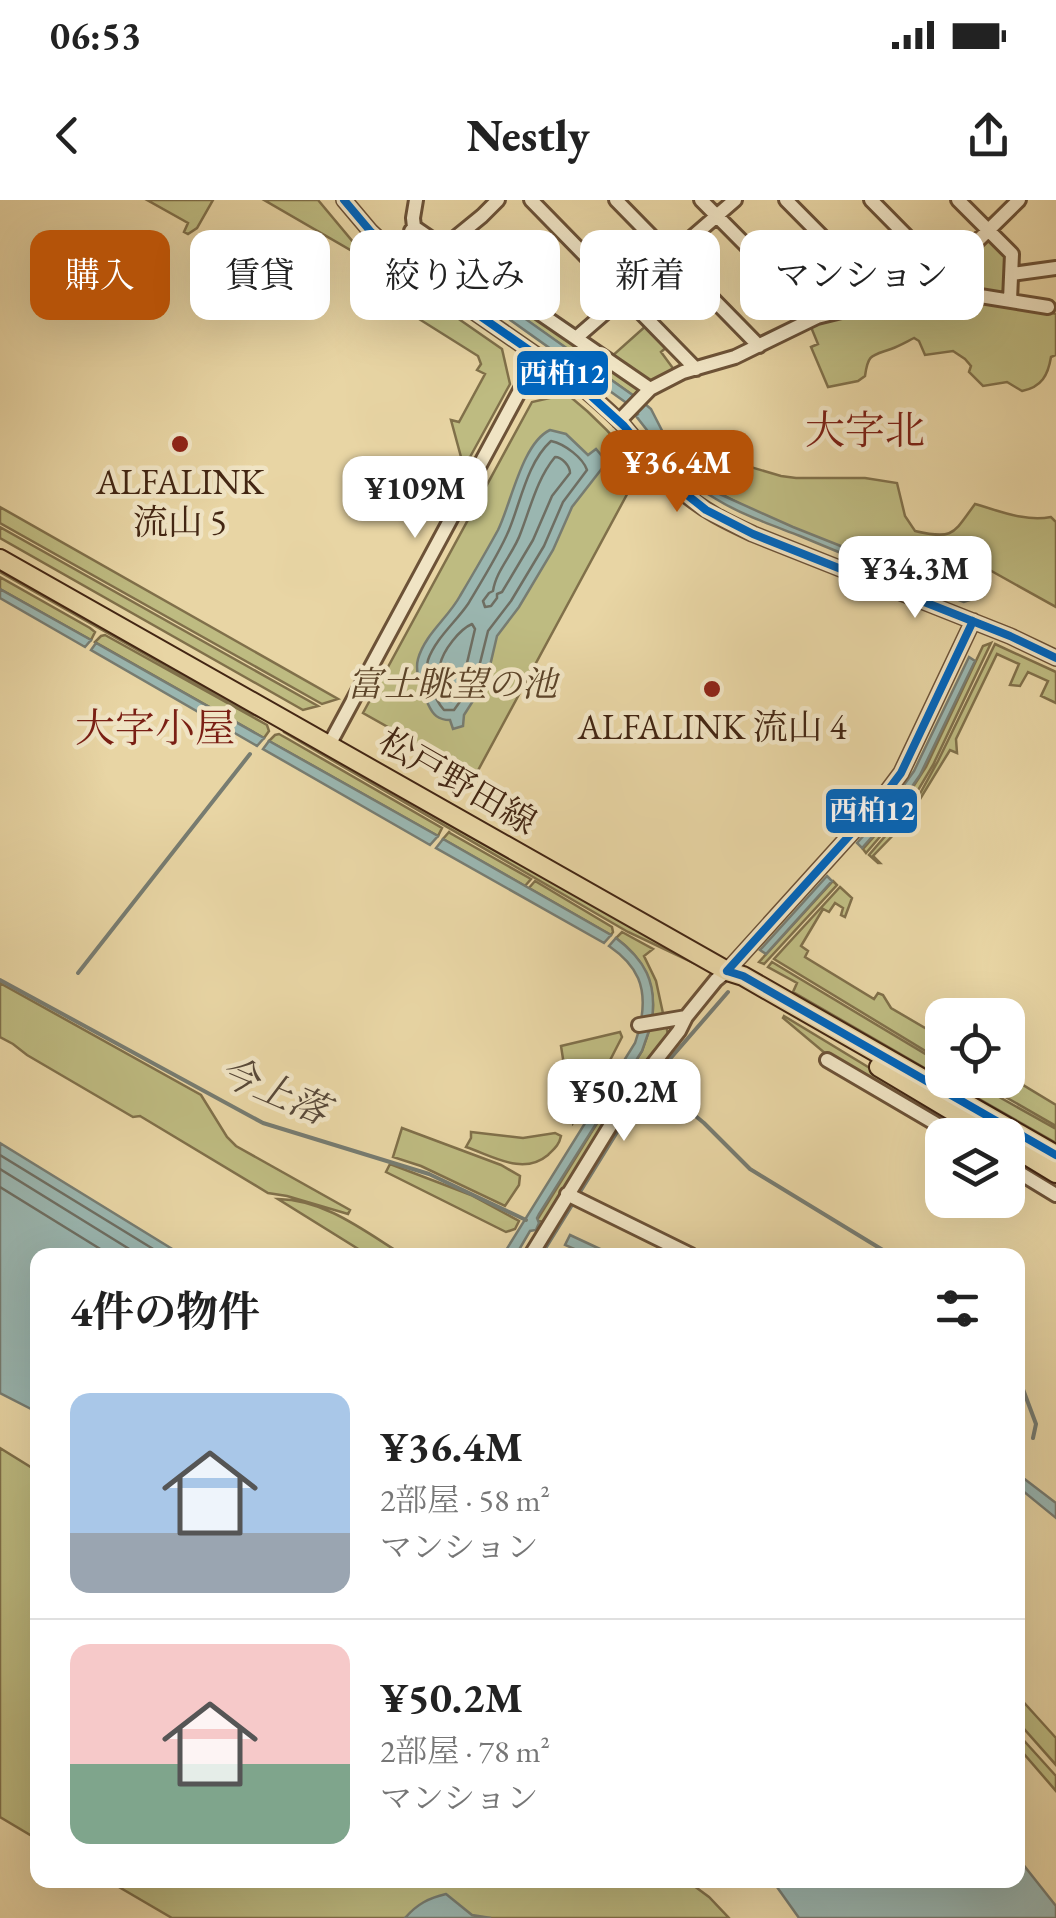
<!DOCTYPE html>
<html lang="ja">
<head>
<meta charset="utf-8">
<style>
	body { margin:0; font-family:"EB Garamond","Noto Serif JP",serif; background:#f2f2f2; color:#222; height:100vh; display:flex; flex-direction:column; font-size:38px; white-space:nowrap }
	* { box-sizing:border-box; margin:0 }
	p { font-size:32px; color:#767676 }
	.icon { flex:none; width:55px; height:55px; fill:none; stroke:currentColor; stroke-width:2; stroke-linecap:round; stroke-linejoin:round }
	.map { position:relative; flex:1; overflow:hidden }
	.drawer { position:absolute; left:30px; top:1048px; width:995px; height:640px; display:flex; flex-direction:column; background:#fff; border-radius:20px; box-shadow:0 10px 40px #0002 }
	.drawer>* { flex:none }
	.banner { position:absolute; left:30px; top:30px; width:998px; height:90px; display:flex; gap:20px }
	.controls { position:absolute; left:925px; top:798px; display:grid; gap:20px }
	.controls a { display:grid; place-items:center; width:100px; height:100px; border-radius:20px; background:#fff; box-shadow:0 10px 40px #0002; font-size:50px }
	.price { position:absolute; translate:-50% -85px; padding:0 22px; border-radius:20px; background:#fff; color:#222; font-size:32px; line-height:65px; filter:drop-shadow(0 2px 5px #0008) }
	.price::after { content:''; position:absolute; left:50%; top:60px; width:30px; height:22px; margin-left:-15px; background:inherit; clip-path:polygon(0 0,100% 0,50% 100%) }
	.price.current { background:#b45309; color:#fff }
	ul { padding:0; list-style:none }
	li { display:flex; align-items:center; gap:30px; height:250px; padding:0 40px }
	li+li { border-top:2px solid #e0e0e0 }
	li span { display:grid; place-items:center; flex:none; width:280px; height:200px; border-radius:20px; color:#555 }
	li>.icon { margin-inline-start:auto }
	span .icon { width:120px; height:120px; fill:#fffc; stroke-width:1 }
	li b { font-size:42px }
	h2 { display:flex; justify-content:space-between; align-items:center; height:120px; padding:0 40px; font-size:42px }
	.chip { padding:0 35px; border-radius:20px; background:#fff; box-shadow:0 10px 40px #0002; font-size:35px; line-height:90px }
	.chip.current { background:#b45309; color:#fff }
	.status { display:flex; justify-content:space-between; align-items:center; height:70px; padding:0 50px; background:#fff; direction:ltr }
	.status svg { height:28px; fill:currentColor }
	header { display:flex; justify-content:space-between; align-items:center; height:130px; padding:0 40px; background:#fff; font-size:45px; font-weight:800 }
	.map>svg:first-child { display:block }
	.green { fill:#bebb81; stroke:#80704a; stroke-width:2.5 }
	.water { fill:#9ab6b0; stroke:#777c71; stroke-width:2.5 }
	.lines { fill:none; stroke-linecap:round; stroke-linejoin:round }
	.shore { stroke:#6e6e62; stroke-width:2.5 }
	.stream { stroke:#777c71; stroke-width:4 }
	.minor-casing { stroke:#6c5237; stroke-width:18 }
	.major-casing { stroke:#432613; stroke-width:22 }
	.minor { stroke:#f0e4c4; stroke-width:12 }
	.major { stroke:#e8d5a4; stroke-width:18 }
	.bus-1-casing { stroke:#f0e4c4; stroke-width:15 }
	.bus-1 { stroke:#0065bd; stroke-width:8 }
	.poi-dot { fill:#8f2418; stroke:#f0e4c4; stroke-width:4 }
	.labels { text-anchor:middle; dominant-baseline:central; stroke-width:9; stroke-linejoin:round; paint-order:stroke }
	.poi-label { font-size:35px; fill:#432613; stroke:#f0e4c4 }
	.park-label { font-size:35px; font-style:italic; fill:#5c4429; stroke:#f0e4c4 }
	.street-label { font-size:35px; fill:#432613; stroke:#f0e4c4 }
	.water-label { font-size:38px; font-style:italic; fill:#594a3a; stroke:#f0e4c4 }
	.quarter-label { font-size:40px; fill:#7a1f14; stroke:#f0e4c4 }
	.line-badge { stroke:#f0e4c4; stroke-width:4 }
	.badge-label { font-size:28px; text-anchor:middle; font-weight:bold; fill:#fff }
</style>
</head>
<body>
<div class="status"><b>06:53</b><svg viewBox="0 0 49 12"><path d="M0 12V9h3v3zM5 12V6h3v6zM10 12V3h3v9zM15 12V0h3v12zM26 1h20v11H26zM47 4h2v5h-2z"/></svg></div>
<header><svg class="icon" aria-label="back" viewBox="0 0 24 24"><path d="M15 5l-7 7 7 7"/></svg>Nestly<svg class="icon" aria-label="share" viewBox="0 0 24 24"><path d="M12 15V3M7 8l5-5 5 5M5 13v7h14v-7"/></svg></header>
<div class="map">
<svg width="1056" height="1718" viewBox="0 0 1056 1718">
	<rect width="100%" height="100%" fill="#e8d5a4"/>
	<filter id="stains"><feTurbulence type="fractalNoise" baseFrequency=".002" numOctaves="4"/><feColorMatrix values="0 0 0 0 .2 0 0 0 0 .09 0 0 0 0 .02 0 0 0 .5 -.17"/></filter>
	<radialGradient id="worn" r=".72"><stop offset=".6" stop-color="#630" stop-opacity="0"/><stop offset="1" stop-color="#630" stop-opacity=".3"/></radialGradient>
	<path class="green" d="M147,0h66l-16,28 -9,6 -4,-2 4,-9z
		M264,0h54l36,43 27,21 -12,17 -5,-4 7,-15z
		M413,35l224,151 1,4 -4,6 -223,-157z
		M986,40h6l14,15 2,35 -4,4 -56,-8 -1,-8z
		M404,81l98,68 8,35 -46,84 -13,-48 8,2 26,-48 -8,-4 4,-6 -3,-8 -86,-54 -1,-5z
		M928,95c42,0 87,7 128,19v41l-5,2c-3,18 -9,30 -29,34l-15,-9 -24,4 -14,-14 2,-6 -6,-7 -12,-8 -28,4 -6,-14 -5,-3c-8,4 -15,8 -23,11 -20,7 -23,5 -26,27l-7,5 -30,6 -17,-40 7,-3 -7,-17 27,-10z
		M648,124l21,21 -8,7 14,19 -23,10h-4l-37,-24z
		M567,194c29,23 53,48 75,78l-4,2 -163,302 -112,-63 169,-311z
		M680,250l27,4 74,22 15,2h69l32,5 8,33 10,15c39,9 38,3 60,-27 25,7 50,18 76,13l5,5v85l-70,-39 -24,18 -4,7c-47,-19 -256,-92 -274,-128 -2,-4 -2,-10 -4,-15z
		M0,307l338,192 -16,5 -322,-181z
		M0,327l318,179 -15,4 -303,-172z
		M0,367l271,155 -24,-10 -247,-140z
		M0,377l90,51 5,4 -4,8 -91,-51z
		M105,435l162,90 2,6 -5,7 -169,-96 6,-6z
		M991,443l-58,122 -19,32 -48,56 -3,-4 37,-42 26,-40 57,-121z
		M995,444l61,28v31l-15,-7 7,-15 -20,-9 -8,14 -10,-1 9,-21 -22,-10 -41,85 1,14 -7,-3 -44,72 4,7 -6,-5 -31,32 7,7h-2l-9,-8 48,-56 21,-38z
		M284,528l412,236 -68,-32 -329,-191 -15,-9z
		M279,534l9,5 154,89 -4,8 -169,-95 6,-6z
		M449,632l1,1 81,46 -6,7 -82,-47z
		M535,681l77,46 1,5 -2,3 -82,-47z
		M833,681l4,4 -73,79 -5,-2z
		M840,687l12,11 -7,19 -4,-2 2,-7 -8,-5 -6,9 -6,-3 -22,37 7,5 -3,6 69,42 4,-6 5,2 8,13 51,30v23l-168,-102z
		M622,732l31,17 -9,7 12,25 8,37 -12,1c5,-34 -9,-61 -36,-81z
		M772,762l170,102v14l-149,-86 4,-9 -29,-16z
		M0,783l201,112 26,42 9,9 114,64 -2,4 -61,-18 -19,-3 -128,-77 -7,1 -106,-62 -14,-11 -13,-7z
		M784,816l196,119h-17l-137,-81 -43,-36z
		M666,824l2,11 -126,191 1,-4 -6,-2 105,-169 9,-26z
		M620,832l2,5 -33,64 -16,22 -12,-77z
		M1008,876l48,29v21l-80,-46h32z
		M946,880h23l87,49v14z
		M402,928l99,37 19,11 -1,9 -14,21 -84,-40 -28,-9z
		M471,932l52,6 32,-5 6,3c-2,9 -6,12 -13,19 -25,21 -55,1 -82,-8l5,-9z
		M390,964l81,31 48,26 -4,8 -9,3 -120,-60z
		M278,999c48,1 86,32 125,56h-35z
		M0,1248l37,23v368l-37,-22z
		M1018,1496l38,42v27l-38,-43z
		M1018,1534l38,42v15l-38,-44z
		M107,1680h579l23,17 20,21h-557z"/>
	<path class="water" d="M413,39l221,157 -6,8 -199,-142 -21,-17z
		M644,203l7,6 23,45 17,19 26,20 76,34 176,70 1,3 -6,2c-55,-21 -109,-43 -164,-66 -28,-11 -58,-21 -84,-37 -26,-15 -50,-38 -63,-65h-3l-14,-18 2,-2 -2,-3z
		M550,230l16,4 22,21 8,-6 11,13 -35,45 -19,43 -34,57 -22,29 -8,34 -9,20 -16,25 -1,11 -10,3 -3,-9c-12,0 -17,-5 -22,-16 -5,-13 -14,-30 -10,-45 7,-25 30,-41 42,-63 13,-22 26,-44 38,-66 13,-26 24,-87 52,-100z
		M0,389l91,51 -6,7 -85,-49z
		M96,443l168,95 -7,8 -166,-96z
		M969,457l6,4 -55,114 -25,36 -33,37 -5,-5 26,-29 31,-43z
		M269,541l169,95 -8,9 -167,-96z
		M443,639l168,96 -7,8 -168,-95z
		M827,676l5,5 -66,73 -6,-4z
		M616,738c29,22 41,44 36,81l-11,2c6,-34 -3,-55 -32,-75z
		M651,825l-9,26 -103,163 -2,4 2,5 -3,7 -6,1 -14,24h-13l132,-212 5,-16z
		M0,943l182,112h-144l-1,157 -37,-19z
		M570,1035l43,20h-25l-23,-10z
		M1018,1274l38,29v15l-38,-31z
		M1018,1658l38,48v12h-257l-27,-38h246z
		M446,1694l26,21 19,3h-86c12,-14 24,-20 41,-24z"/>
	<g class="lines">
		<path class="shore" d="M551,241c14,3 32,17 36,29l-24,32 -19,44 -33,55 -23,30 -9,36 -8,19 -17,24h-10c-9,-10 -20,-36 -16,-50 8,-22 27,-37 40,-56 12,-20 32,-52 41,-74 12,-29 18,-67 42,-89z
			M555,257c7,0 15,9 15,16l-18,23 -19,44 -31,52 -5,2v4l-6,8 -6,1 -2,-6 6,-8 4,-2c3,-21 21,-38 28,-59 10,-26 16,-53 34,-75z
			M472,424l3,5 -8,34 -12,26 -6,2c-4,-7 -11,-17 -9,-26 3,-15 20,-36 32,-41z
			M0,955l163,100
			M0,969l139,86
			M0,987l110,68"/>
		<path class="stream" d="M78,773l172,-219
			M0,780l263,143 166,51 97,46
			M663,889l41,34 46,46 141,86
			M541,1055l102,-165 85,-98
			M1018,1176l18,48 -3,14"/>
		<defs>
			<path id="minor" d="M344,0l27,32 37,34 170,118c16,14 32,27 46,42 18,21 35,45 56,64 22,20 47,32 73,44l257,102 46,22
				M531,0l165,169
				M616,0l143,146
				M701,0l116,117
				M786,0l99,100
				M871,0l73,74
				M958,0l54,54 -2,46
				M414,27l236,162 -31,32
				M411,31l3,-4 -1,-9 3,-18
				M444,47l38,-31 16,-16
				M1012,74l44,-6
				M937,89l7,-15 75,-74
				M576,138l159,-138
				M650,189l33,-17 52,-15 82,-40 89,-22 31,-6 111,18
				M329,545l209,-388
				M639,825l47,-8
				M827,860l128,75
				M1008,966l48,29
				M567,994l124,61
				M531,1055l100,-163 48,-61 7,-14 30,-37 11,-9 150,-166 24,-32 72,-152"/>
			<path id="major" d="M0,359l727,412 16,5 313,179
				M879,867l114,68
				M1008,944l48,29"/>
		</defs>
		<use href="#minor" class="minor-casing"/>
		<use href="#major" class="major-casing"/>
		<use href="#minor" class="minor"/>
		<use href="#major" class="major"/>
		<defs>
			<path id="bus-1" d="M344,0l27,32 37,34 170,118 46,42 48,57 34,27 47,24 257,102 46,22
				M727,771l150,-166 24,-32 72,-152
				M727,771l16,5 313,179"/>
		</defs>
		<use href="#bus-1" class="bus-1-casing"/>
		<use href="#bus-1" class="bus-1"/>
	</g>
	<g class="poi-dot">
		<circle cx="180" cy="244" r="10"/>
		<circle cx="712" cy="489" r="10"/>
	</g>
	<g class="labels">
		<g class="poi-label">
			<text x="180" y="281">ALFALINK<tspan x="180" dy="40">流山 5</tspan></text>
			<text x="712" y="526">ALFALINK 流山 4</text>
		</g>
		<g class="park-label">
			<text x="452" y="483">富士眺望の池</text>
		</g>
		<g class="street-label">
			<text transform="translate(458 581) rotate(30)">松戸野田線</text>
		</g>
		<g class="water-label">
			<text transform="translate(274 890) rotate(23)">今上落</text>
		</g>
		<g class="quarter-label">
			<text x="865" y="230">大字北</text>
			<text x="155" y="528">大字小屋</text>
		</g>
	</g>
	<g class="line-badge">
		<rect x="515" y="149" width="95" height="48" rx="10" fill="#0065bd"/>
		<rect x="824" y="587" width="95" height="48" rx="10" fill="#0065bd"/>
	</g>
	<g class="badge-label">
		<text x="562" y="183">西柏12</text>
		<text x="872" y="620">西柏12</text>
	</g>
	<rect width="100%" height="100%" filter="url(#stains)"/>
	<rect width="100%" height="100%" fill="url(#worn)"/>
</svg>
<div class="controls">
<a><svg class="icon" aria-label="locate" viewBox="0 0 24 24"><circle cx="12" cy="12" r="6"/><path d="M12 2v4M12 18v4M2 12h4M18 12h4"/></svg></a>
<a><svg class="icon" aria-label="layers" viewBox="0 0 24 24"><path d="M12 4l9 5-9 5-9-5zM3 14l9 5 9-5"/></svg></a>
</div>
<b class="price current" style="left:677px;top:315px">¥36.4M</b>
<b class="price" style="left:415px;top:341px">¥109M</b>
<b class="price" style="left:915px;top:421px">¥34.3M</b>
<b class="price" style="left:624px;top:944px">¥50.2M</b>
<div class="banner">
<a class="chip current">購入</a>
<a class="chip">賃貸</a>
<a class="chip">絞り込み</a>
<a class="chip">新着</a>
<a class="chip">マンション</a>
</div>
<section class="drawer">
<h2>4件の物件<svg class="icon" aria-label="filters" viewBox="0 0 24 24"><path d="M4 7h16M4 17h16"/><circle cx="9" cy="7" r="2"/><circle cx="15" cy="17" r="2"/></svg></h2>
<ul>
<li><span style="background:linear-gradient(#a9c7e8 70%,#9aa5b1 0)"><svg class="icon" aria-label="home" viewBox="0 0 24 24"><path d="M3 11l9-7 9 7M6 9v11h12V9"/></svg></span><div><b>¥36.4M</b><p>2部屋 · 58 m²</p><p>マンション</p></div></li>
<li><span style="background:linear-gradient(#f6c9c9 60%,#7fa58c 0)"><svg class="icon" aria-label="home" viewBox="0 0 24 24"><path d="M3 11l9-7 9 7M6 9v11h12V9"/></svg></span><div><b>¥50.2M</b><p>2部屋 · 78 m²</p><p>マンション</p></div></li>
</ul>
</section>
</div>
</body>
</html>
